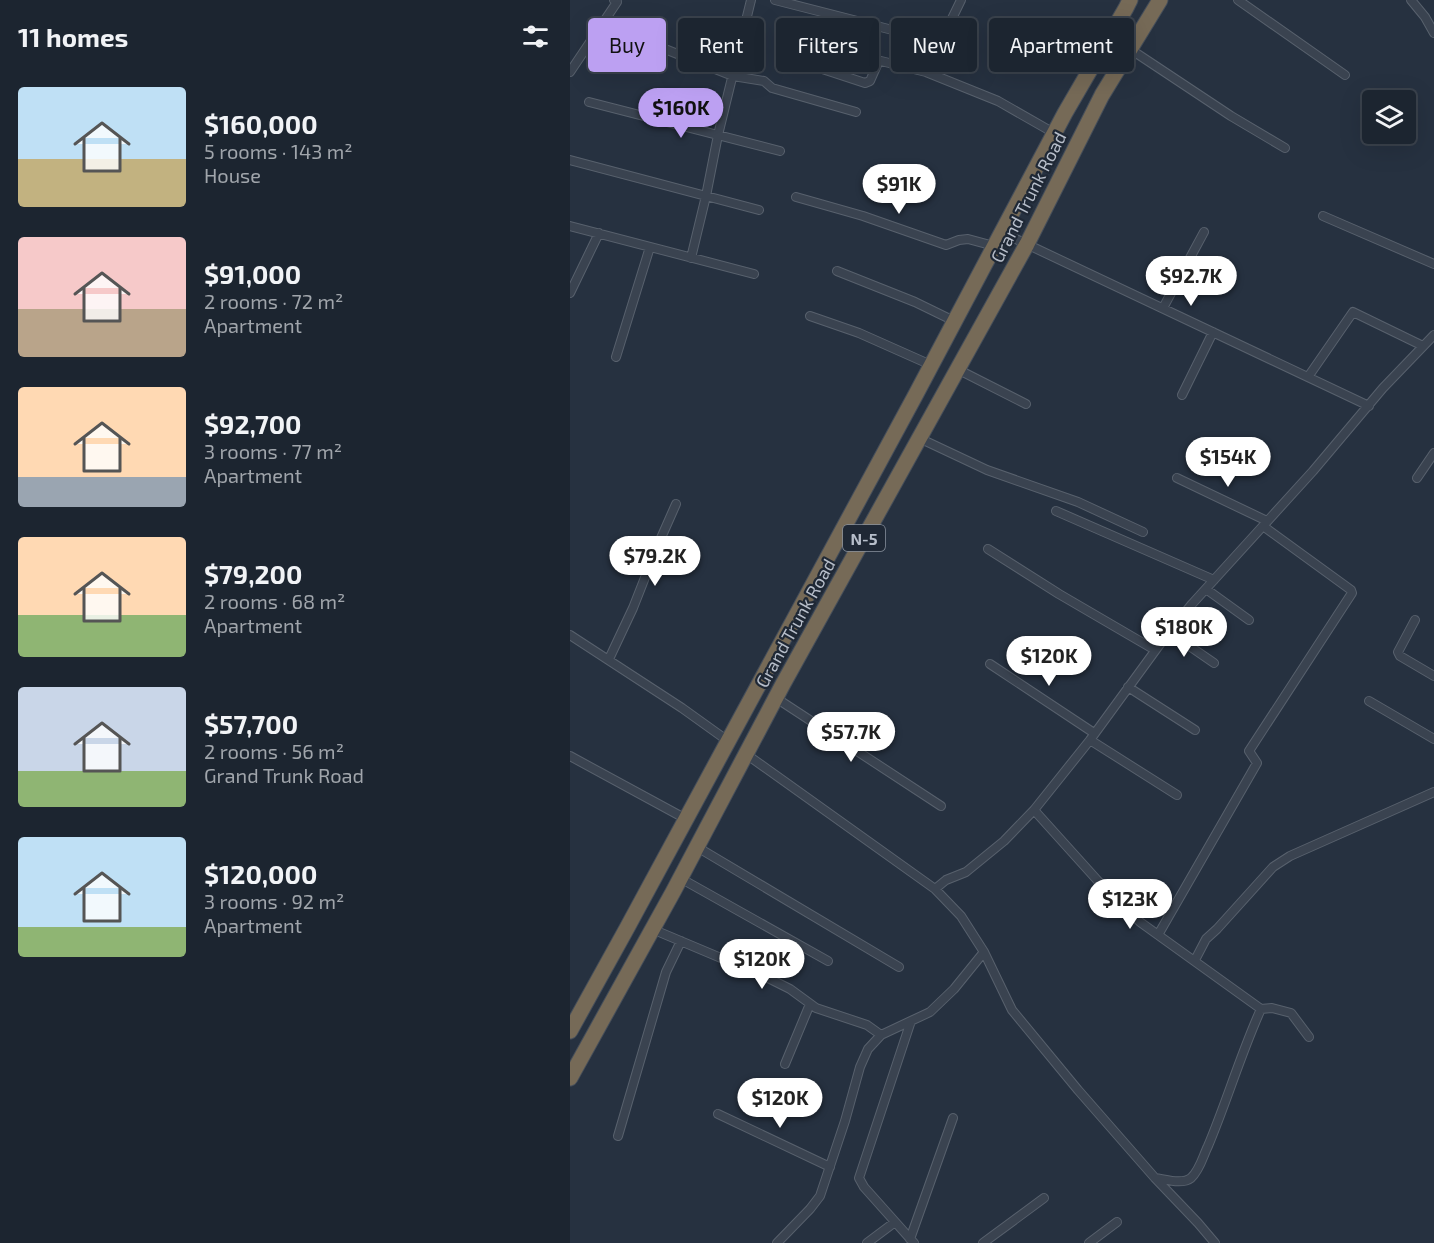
<!DOCTYPE html>
<html lang="en">
<head>
<meta charset="utf-8">
<style>
	body { margin:0; font-family:"Exo 2",sans-serif; background:#252d38; color:#f1f3f6; height:100vh; display:flex; flex-direction:column; font-size:22px; white-space:nowrap }
	* { box-sizing:border-box; margin:0 }
	p { font-size:20px; color:#a0a5ab }
	.icon { flex:none; width:33px; height:33px; fill:none; stroke:currentColor; stroke-width:2; stroke-linecap:round; stroke-linejoin:round }
	.map { position:relative; flex:1; overflow:hidden }
	.drawer { display:flex; flex-direction:column; background:#1c2530; width:570px }
	.drawer>* { flex:none }
	.hud { position:absolute; left:18px; top:18px; width:570px; height:54px; display:flex; gap:12px }
	.fabs { position:absolute; left:792px; top:90px; display:grid; gap:12px }
	.fabs a { display:grid; place-items:center; width:54px; height:54px; border-radius:6px; background:#1c2530; box-shadow:0 6px 24px #0002,0 0 0 2px #3a424c; font-size:30px }
	.price { position:absolute; translate:-50% -51px; padding:0 14px; border-radius:21px; background:#fff; color:#222; font-size:20px; line-height:39px; filter:drop-shadow(0 2px 3px #0008) }
	.price::after { content:''; position:absolute; left:50%; top:36px; width:18px; height:14px; margin-left:-9px; background:inherit; clip-path:polygon(0 0,100% 0,50% 100%) }
	.price.selected { background:#bca0f2; color:#111 }
	ul { padding:0; list-style:none }
	li { display:flex; align-items:center; gap:18px; height:150px; padding:0 18px }
	li span { display:grid; place-items:center; flex:none; width:168px; height:120px; border-radius:6px; color:#555 }
	li>.icon { margin-inline-start:auto }
	span .icon { width:72px; height:72px; fill:#fffc; stroke-width:1 }
	li b { font-size:26px }
	h2 { display:flex; justify-content:space-between; align-items:center; height:72px; padding:0 18px; font-size:26px }
	.tag { padding:0 21px; border-radius:6px; background:#1c2530; box-shadow:0 6px 24px #0002,0 0 0 2px #3a424c; font-size:21px; line-height:54px }
	.tag.selected { background:#bca0f2; color:#111 }
	main { display:flex; flex:1; min-height:0 }
	.map>svg:first-child { display:block }
	.lines { fill:none; stroke-linecap:round; stroke-linejoin:round }
	.street-casing { stroke:#58616d; stroke-width:10 }
	.highway-casing { stroke:#454e5a; stroke-width:17 }
	.street { stroke:#3a4350; stroke-width:8 }
	.highway { stroke:#766a57; stroke-width:15 }
	.labels { text-anchor:middle; dominant-baseline:central; stroke-width:4.5; stroke-linejoin:round; paint-order:stroke }
	.shield { fill:#1f2835; stroke:#89919d; stroke-width:1.5 }
	.shield-label { font-size:16px; font-weight:bold; fill:#b7beca }
	.street-label { font-size:18px; fill:#b7beca; stroke:#1f2835 }
</style>
</head>
<body>
<main>
<section class="drawer">
<h2>11 homes<svg class="icon" aria-label="filters" viewBox="0 0 24 24"><path d="M4 7h16M4 17h16"/><circle cx="9" cy="7" r="2"/><circle cx="15" cy="17" r="2"/></svg></h2>
<ul>
<li><span style="background:linear-gradient(#bfe0f5 60%,#c2b280 0)"><svg class="icon" aria-label="home" viewBox="0 0 24 24"><path d="M3 11l9-7 9 7M6 9v11h12V9"/></svg></span><div><b>$160,000</b><p>5 rooms · 143 m²</p><p>House</p></div></li>
<li><span style="background:linear-gradient(#f6c9c9 60%,#b9a48a 0)"><svg class="icon" aria-label="home" viewBox="0 0 24 24"><path d="M3 11l9-7 9 7M6 9v11h12V9"/></svg></span><div><b>$91,000</b><p>2 rooms · 72 m²</p><p>Apartment</p></div></li>
<li><span style="background:linear-gradient(#ffd9b3 75%,#9aa5b1 0)"><svg class="icon" aria-label="home" viewBox="0 0 24 24"><path d="M3 11l9-7 9 7M6 9v11h12V9"/></svg></span><div><b>$92,700</b><p>3 rooms · 77 m²</p><p>Apartment</p></div></li>
<li><span style="background:linear-gradient(#ffd9b3 65%,#8fb573 0)"><svg class="icon" aria-label="home" viewBox="0 0 24 24"><path d="M3 11l9-7 9 7M6 9v11h12V9"/></svg></span><div><b>$79,200</b><p>2 rooms · 68 m²</p><p>Apartment</p></div></li>
<li><span style="background:linear-gradient(#c9d6e8 70%,#8fb573 0)"><svg class="icon" aria-label="home" viewBox="0 0 24 24"><path d="M3 11l9-7 9 7M6 9v11h12V9"/></svg></span><div><b>$57,700</b><p>2 rooms · 56 m²</p><p>Grand Trunk Road</p></div></li>
<li><span style="background:linear-gradient(#bfe0f5 75%,#8fb573 0)"><svg class="icon" aria-label="home" viewBox="0 0 24 24"><path d="M3 11l9-7 9 7M6 9v11h12V9"/></svg></span><div><b>$120,000</b><p>3 rooms · 92 m²</p><p>Apartment</p></div></li>
</ul>
</section>
<div class="map">
<svg width="864" height="1243" viewBox="0 0 864 1243">
	<rect width="100%" height="100%" fill="#263140"/>
	<g class="lines">
		<defs>
			<path id="street" d="M205,0l133,34
				M391,0l-35,72 72,29 56,32
				M668,0l107,75
				M841,0l14,17 9,16
				M62,36l101,40 31,5 8,7 84,24
				M560,49l101,67 54,32
				M228,61l67,22 5,-2 8,-18 3,-2 45,11
				M0,72l47,-70 -3,-2
				M19,102l191,49
				M0,160l189,50
				M226,197l67,19 83,29 13,-5 9,-1 26,7
				M753,216l111,48
				M0,226l184,48
				M431,232l368,174
				M121,258l15,-62 12,-61 33,-135
				M267,271l78,31 39,19
				M0,293l29,-60
				M593,308l41,-76
				M240,316l49,17 72,32
				M46,357l34,-110
				M387,369l69,35
				M738,377l45,-65 70,34
				M612,395l31,-63
				M349,438l68,32 91,32 65,30
				M607,478l90,43
				M847,478l17,-25
				M486,511l158,69
				M418,549l71,45 96,56
				M636,589l43,31
				M845,620l-17,32 2,4 34,20
				M599,632l45,31
				M0,635l112,73 46,33
				M39,659l24,-51 24,-61 19,-43
				M420,664l104,69
				M558,687l67,43
				M206,698l165,108
				M799,701l65,38
				M520,740l87,55
				M176,754l189,135 26,27 23,36 28,58 66,80 77,88 43,45 17,20
				M0,756l116,63
				M464,810l64,71 42,41 121,87
				M127,847l202,120
				M110,878l148,83
				M365,889l11,-9 20,-8 38,-31 30,-31 56,-70 73,-100 29,-36 121,-133 70,-83 51,-53
				M82,929l114,48 24,12 26,19 51,17 14,10
				M588,935l99,-172 -8,-12 103,-158 -1,-3 -88,-64
				M625,960l11,-21 11,-10 56,-62 17,-11 144,-64
				M341,1021l-52,157 5,9 50,56
				M215,1064l25,-60
				M148,1114l112,53
				M48,1136l48,-164 15,-31
				M585,1178c10,1 27,7 36,0 9,-8 12,-22 17,-32 19,-45 33,-93 53,-137l11,-1 19,5 18,24
				M340,1239l43,-121
				M207,1243l33,-34 10,-13 25,-75 15,-54 8,-18 13,-14 49,-23 24,-23 30,-37
				M297,1243l28,-21
				M413,1243l61,-45
				M519,1243l28,-21"/>
			<path id="highway" d="M0,1031l57,-103 288,-532 150,-283 61,-105 4,-8
				M0,1078l103,-186 110,-208 244,-440 75,-149 58,-95"/>
		</defs>
		<use href="#street" class="street-casing"/>
		<use href="#highway" class="highway-casing"/>
		<use href="#street" class="street"/>
		<use href="#highway" class="highway"/>
	</g>
	<g class="labels">
		<rect class="shield" x="273" y="525" width="42" height="26" rx="4.5"/>
		<g class="shield-label">
			<text x="294" y="538">N-5</text>
		</g>
		<g class="street-label">
			<text transform="translate(458 197) rotate(-63)">Grand Trunk Road</text>
			<text transform="translate(225 623) rotate(-61)">Grand Trunk Road</text>
		</g>
	</g>
</svg>
<div class="fabs">
<a><svg class="icon" aria-label="layers" viewBox="0 0 24 24"><path d="M12 4l9 5-9 5-9-5zM3 14l9 5 9-5"/></svg></a>
</div>
<b class="price selected" style="left:111px;top:139px">$160K</b>
<b class="price" style="left:329px;top:215px">$91K</b>
<b class="price" style="left:621px;top:307px">$92.7K</b>
<b class="price" style="left:658px;top:488px">$154K</b>
<b class="price" style="left:85px;top:587px">$79.2K</b>
<b class="price" style="left:614px;top:658px">$180K</b>
<b class="price" style="left:479px;top:687px">$120K</b>
<b class="price" style="left:281px;top:763px">$57.7K</b>
<b class="price" style="left:560px;top:930px">$123K</b>
<b class="price" style="left:192px;top:990px">$120K</b>
<b class="price" style="left:210px;top:1129px">$120K</b>
<div class="hud">
<a class="tag selected">Buy</a>
<a class="tag">Rent</a>
<a class="tag">Filters</a>
<a class="tag">New</a>
<a class="tag">Apartment</a>
</div>
</div>
</main>
</body>
</html>
